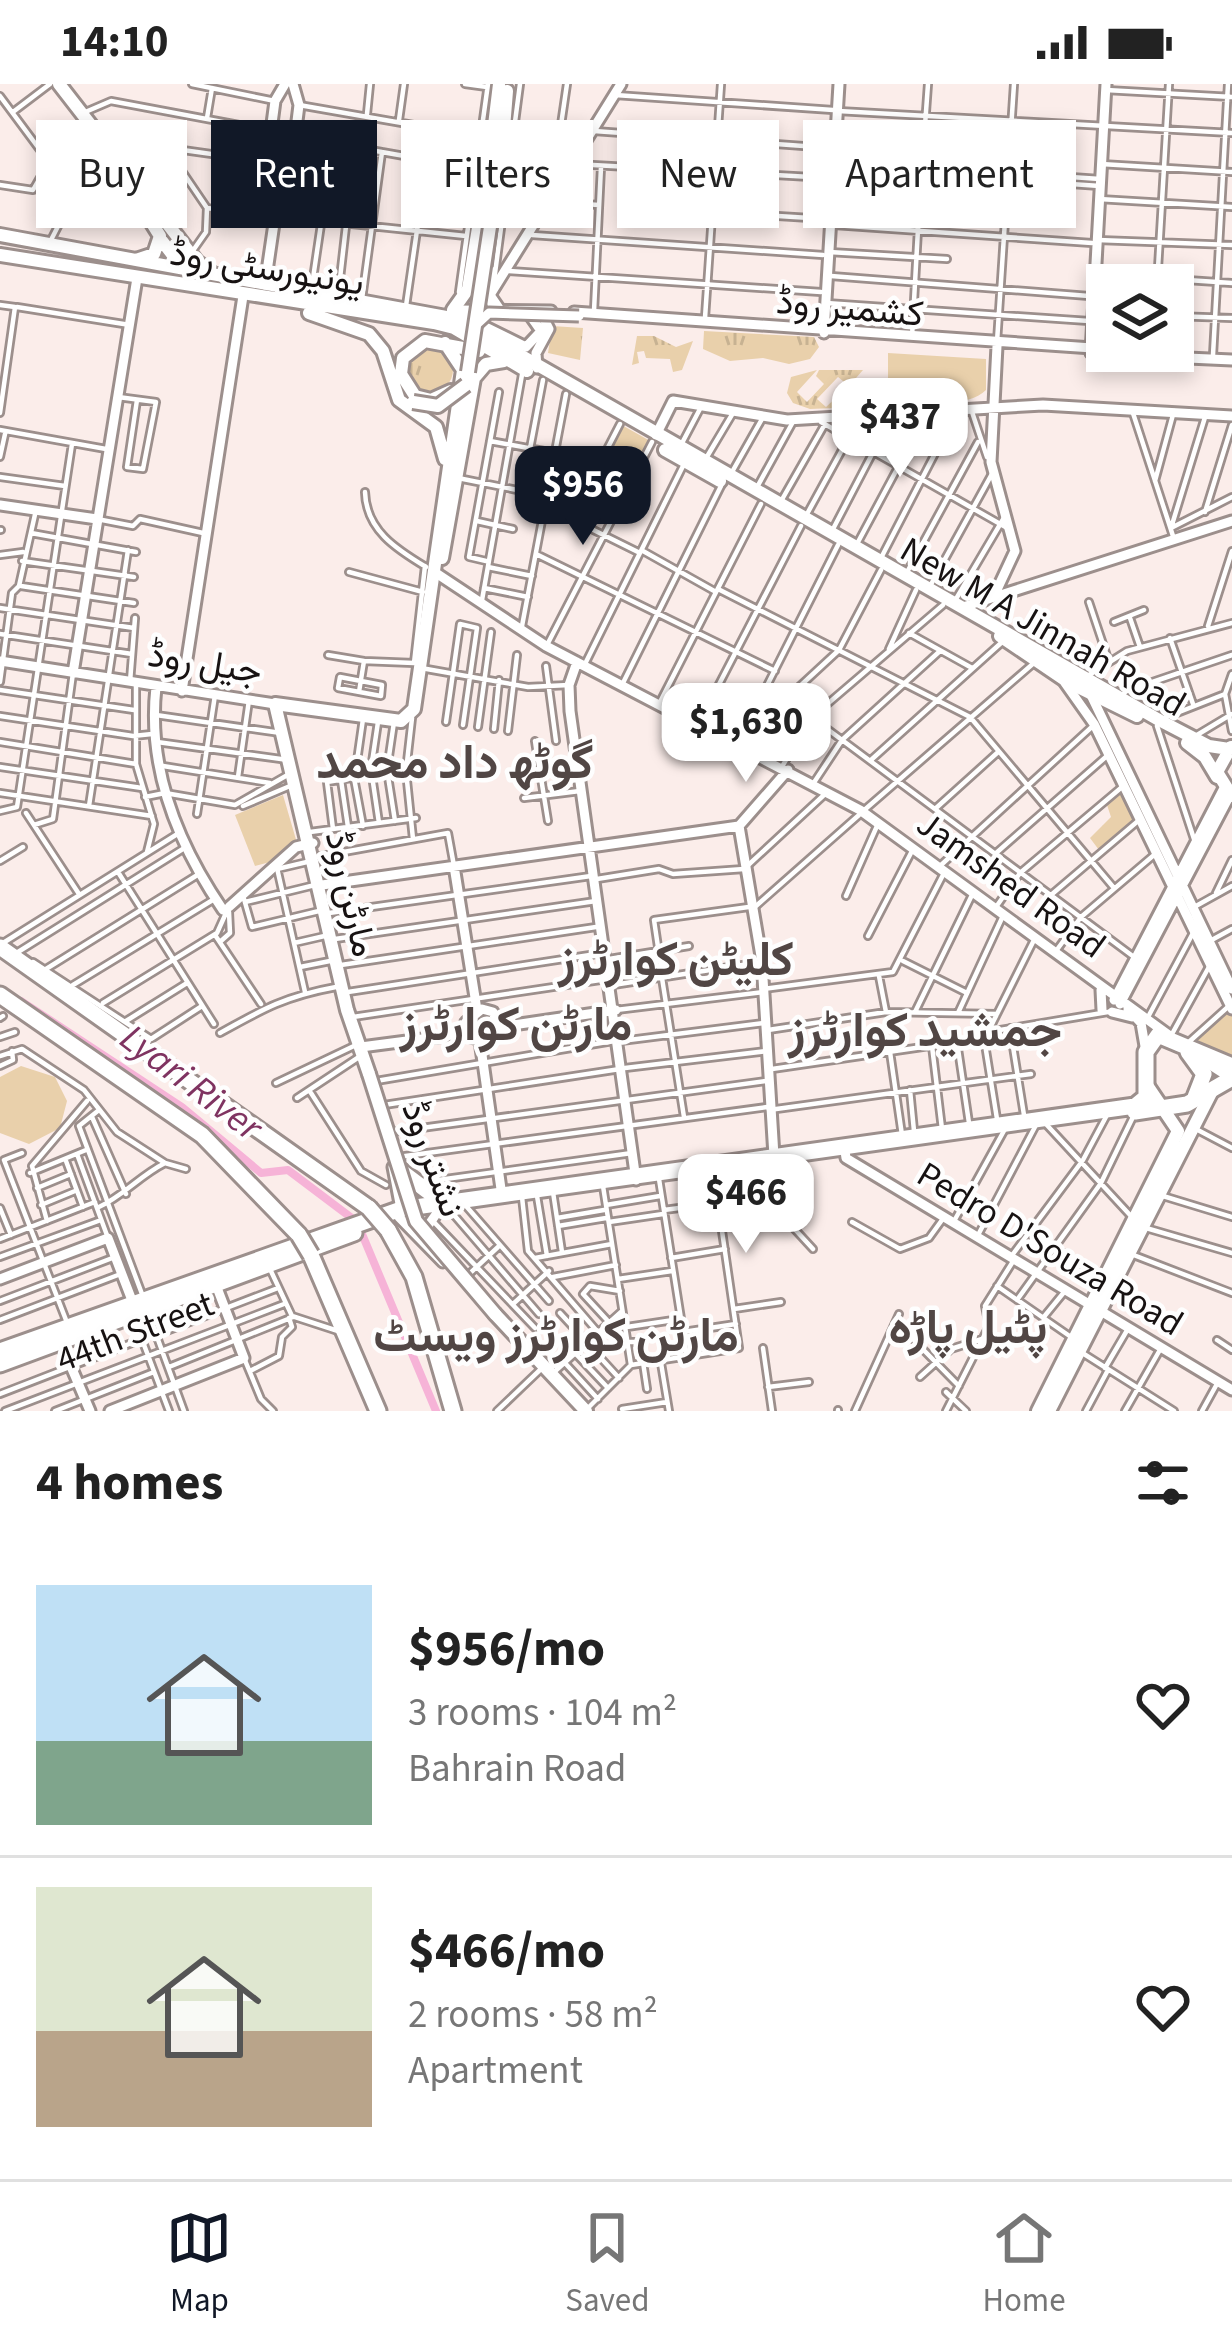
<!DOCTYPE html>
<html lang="en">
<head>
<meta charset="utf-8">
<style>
	body { margin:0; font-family:"Source Sans 3",Vazirmatn,sans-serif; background:#f6f6f6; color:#222; height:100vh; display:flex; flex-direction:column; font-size:45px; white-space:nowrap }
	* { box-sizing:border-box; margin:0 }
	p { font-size:39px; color:#767676 }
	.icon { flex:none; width:66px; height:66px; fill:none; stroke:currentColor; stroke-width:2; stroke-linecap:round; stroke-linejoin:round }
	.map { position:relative; height:1327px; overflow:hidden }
	.drawer { display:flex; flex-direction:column; background:#fff; flex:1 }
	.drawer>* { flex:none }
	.hud { position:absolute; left:36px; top:36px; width:1161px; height:108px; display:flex; gap:24px }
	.fabs { position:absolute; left:1086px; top:180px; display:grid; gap:24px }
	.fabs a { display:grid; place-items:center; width:108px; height:108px; border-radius:0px; background:#fff; box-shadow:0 6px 18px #0003; font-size:60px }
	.price { position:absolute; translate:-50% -102px; padding:0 27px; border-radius:24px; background:#fff; color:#222; font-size:39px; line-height:78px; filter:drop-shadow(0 3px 6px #0008) }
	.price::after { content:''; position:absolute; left:50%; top:72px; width:36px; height:27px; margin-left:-18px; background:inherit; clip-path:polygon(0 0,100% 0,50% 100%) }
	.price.selected { background:#111827; color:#fff }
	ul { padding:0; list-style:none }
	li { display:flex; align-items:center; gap:36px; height:300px; padding:0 36px }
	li+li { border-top:3px solid #e0e0e0 }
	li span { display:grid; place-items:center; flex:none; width:336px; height:240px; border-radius:0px; color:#555 }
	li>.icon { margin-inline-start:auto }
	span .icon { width:144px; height:144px; fill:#fffc; stroke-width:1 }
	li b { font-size:51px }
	h2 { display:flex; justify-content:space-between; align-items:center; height:144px; padding:0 36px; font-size:51px }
	.pill { padding:0 42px; border-radius:0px; background:#fff; box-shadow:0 6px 18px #0003; font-size:42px; line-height:108px }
	.pill.selected { background:#111827; color:#fff }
	.status { display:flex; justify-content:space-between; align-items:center; height:84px; padding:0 60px; background:#fff; direction:ltr }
	.status svg { height:33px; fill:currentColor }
	.tab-bar { display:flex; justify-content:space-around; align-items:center; height:168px; border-top:3px solid #e0e0e0; background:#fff; font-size:33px; color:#767676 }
	.tab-bar a { display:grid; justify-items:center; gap:6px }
	.tab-bar .selected { color:#111827 }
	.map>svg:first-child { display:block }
	.grass { fill:url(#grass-tufts) }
	.green { fill:#e9d0ab }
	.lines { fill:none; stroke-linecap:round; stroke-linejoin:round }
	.river { stroke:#f6b3d7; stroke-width:8 }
	.street-casing { stroke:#9c8f8c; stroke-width:10 }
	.secondary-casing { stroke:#9c8f8c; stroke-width:15 }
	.primary-casing { stroke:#9c8f8c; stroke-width:18 }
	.highway-casing { stroke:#9c8f8c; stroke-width:21 }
	.street { stroke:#fff; stroke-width:4.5 }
	.secondary { stroke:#fff; stroke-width:9 }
	.primary { stroke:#fff; stroke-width:12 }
	.highway { stroke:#fff; stroke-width:15 }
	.secondary-bridge-casing { stroke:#9c8f8c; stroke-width:15; stroke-linecap:butt }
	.primary-bridge-casing { stroke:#9c8f8c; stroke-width:18; stroke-linecap:butt }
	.highway-bridge-casing { stroke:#9c8f8c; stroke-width:21; stroke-linecap:butt }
	.secondary-bridge { stroke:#fff; stroke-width:9 }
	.primary-bridge { stroke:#fff; stroke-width:12 }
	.highway-bridge { stroke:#fff; stroke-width:15 }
	.labels { text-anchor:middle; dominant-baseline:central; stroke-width:9; stroke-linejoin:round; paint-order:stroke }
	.street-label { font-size:36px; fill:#171212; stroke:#fefefe }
	.water-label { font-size:39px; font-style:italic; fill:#7f3361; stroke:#fefefe }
	.district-label { font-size:48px; font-weight:bold; fill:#514644; stroke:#fefefe }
</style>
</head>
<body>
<div class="status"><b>14:10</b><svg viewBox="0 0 49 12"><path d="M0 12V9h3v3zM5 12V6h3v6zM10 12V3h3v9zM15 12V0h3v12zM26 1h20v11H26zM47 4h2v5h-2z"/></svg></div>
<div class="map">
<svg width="1232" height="1327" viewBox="0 0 1232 1327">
	<defs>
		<pattern id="grass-tufts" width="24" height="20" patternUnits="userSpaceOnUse" patternTransform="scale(3)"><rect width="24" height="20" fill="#e9d0ab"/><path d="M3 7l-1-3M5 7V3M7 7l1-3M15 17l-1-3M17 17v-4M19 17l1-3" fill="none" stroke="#c7b292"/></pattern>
	</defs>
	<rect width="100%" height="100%" fill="#fbedea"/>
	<path class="grass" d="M552,242l31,2 -3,32 -32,-7z
		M704,247l110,6 5,10 -9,12 -21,5 -26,-6 -33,3 -27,-12z
		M637,252h17l22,11 17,-6 -11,29 -9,2 -3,-13 -24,-1 -2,-7 -7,1 2,11 -7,2z
		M409 286a22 22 0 1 1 44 0a22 22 0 1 1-44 0Z
		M817,286l-20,22 10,10 17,-18 -8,-8 3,-6h44l-14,16 -11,-9 -21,22 9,8 17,-16 16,16 -49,2 -17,-6 -6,-10 4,-16z
		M1121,709l13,28 -35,29 -9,-12 21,-21 -4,-12z"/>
	<path class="green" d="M888,269l98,6v31c-19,20 -81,16 -98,-5z
		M620,340l32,18 -27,53 -32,-19z
		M283,711l14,48 -16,16 -26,7 -20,-51z
		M1230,922l2,5v55l-45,-22z
		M21,982l34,11 12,24 -7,27 -31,16 -29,-11v-56z"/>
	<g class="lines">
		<path class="river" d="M21,917l161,106 79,66 27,-3 69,52 79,189"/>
		<defs>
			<path id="street" d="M192,0l83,17
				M465,0l22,3
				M1106,6l126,7
				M615,11l218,15
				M0,12l49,66 -16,28 -33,-5
				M299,21l183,32
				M838,27l394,22
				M13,28l37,-28
				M83,29l28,-12 160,30
				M367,30l3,-30
				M207,34l5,-30
				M399,36l5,-36
				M594,47l237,17
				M297,53l130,23
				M513,61l60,10
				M165,62l42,62 61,8
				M557,68l10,-68
				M110,76l23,-17 143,20
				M836,77l264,18
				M575,80l254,14
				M1101,80l131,8
				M922,83l6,-83
				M836,84l264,18
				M42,94l32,17
				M1099,115l133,8
				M552,118l47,3
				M235,127l7,-54
				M1006,127l60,4
				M713,128l113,7
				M275,132l191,20
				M834,141l258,18
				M532,151l291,20
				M51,156l48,-94
				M1098,156l134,5
				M192,168l14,-20 1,-24
				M829,168l118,7
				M509,187l312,21
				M831,192l258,20
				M1157,194l75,5
				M494,197l26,-197
				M1157,201l12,-201
				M311,208l22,-149
				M459,208l29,-208
				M338,212l17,-149
				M362,215l20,-147
				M826,219l263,18
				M0,221l15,2 -15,106
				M406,222l26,-179
				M17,223l113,18
				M594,227l7,-144
				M1093,227l14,1
				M1173,232l59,2
				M705,234l16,-234
				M912,253l9,-162
				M997,258l17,-258
				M1213,271l15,-271
				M118,313l38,5 -13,67 -16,-2 10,-67
				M1132,326l41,126
				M972,328l15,45
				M821,338l188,107
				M0,346l106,19
				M490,357l65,12
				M681,361l20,-38
				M0,373l5,-23
				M705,376l28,-47
				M732,388l30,-53
				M0,393l65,9
				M594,393l31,18
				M458,394l89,18
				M1155,397l19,-70
				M756,405l38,-69
				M522,407l21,-111
				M365,408c1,38 31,57 61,75
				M780,419l45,-79
				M545,422l95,47
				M1205,428l27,-87
				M807,430l52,-95
				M97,435l36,7 7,-7 63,14
				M571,435l49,-95
				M477,437l36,8
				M1171,444l35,-114
				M1171,444l61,-31
				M0,446h1
				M832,447l61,-117
				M31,449l105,19
				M858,458l68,-127
				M643,467l73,41
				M536,470l239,117
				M0,471l23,-3
				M881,474l77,-149
				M22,477l112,16
				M486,477l-17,-4 30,-165
				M488,483l44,9
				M349,488l74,20
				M906,490l72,-132
				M21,502l113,17
				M484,504l44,9
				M929,504l64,-116
				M718,505l252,128 144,171
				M956,515l49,-83
				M482,516l41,-231
				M1089,518l19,57
				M0,524l134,20
				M1130,534l10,29
				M1114,538l30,-12
				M522,542l44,-232
				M1208,542l24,-75
				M909,549l63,35
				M0,550l132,20
				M1170,554l23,66
				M547,561l105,-203
				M889,565l27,-59
				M328,571l36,6 -5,31
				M364,577l50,2 11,-97
				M546,582l10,75
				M584,582l101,-204
				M421,584l107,19 41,-2
				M1232,590l-7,20 7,37
				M340,593l42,8 -1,11 -43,-8z
				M1086,593l41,-26 105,-28
				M0,598l12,-89 7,-7 17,-76
				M130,598l5,-64
				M136,599v81l18,60 -7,28
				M622,601l99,-199
				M768,601l366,272
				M0,606l134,20
				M1121,613l5,-6 106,-36
				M786,615l53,-49 42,-80
				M660,618l101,-198
				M156,631l125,18
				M0,632l133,20 19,-2
				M412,634l-6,53 7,68
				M1159,636l66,-26
				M378,638l-7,47 8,54
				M394,638l-7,48 8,51
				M446,638l14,-98 17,4 -14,97
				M699,639l102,-197
				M1157,642l37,113
				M478,643l13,-95
				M494,645l5,-49
				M508,647l9,-76
				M1197,651l35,-21
				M535,657l13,80
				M0,658l136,22
				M157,658l131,18
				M738,659l100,-198
				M871,676l130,-117
				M357,677l6,-42
				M783,681l28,-47 132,-113
				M163,682l107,17
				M0,683l142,21
				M371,685l35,2
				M238,693l11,-77
				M354,694l9,48
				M341,696l7,47
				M813,700l29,-44 98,-89
				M0,709l152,23
				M145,713l20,-4 70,12 56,-32
				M524,714l56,-7
				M89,722l39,-256
				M243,722l47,-20
				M935,725l62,-56
				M0,727l17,-4 55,-363
				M862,728l173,-150
				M26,729l53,81
				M197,730l18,-119
				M34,741l19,-6 20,-146
				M333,745l-6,-47 42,-7
				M310,748l106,-14
				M995,770l113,-99
				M316,773l132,-24 6,33
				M0,777l23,-14
				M940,782l155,-142
				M277,784l28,124
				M277,785l30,-7
				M118,788l96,152
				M597,795l62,-10 14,5 71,-5 80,-74
				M1216,809l16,-33
				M1051,811l87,-74
				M846,812l31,-70
				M244,815l8,28 67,-16
				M245,818l70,-17
				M1196,822l36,-20
				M996,823l24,-34 102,-86
				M329,829l262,-37
				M215,851l46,69
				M868,852l44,-85
				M335,855l261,-38
				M221,857l9,-8 -1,-21
				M1208,858l24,-13
				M3,859l176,-110
				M294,859l35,-8
				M1056,867l25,-34 73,-62
				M18,868l168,-105
				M609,875l80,-13
				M903,877l64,32
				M33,878l118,77 51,-33
				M341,881l255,-38
				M300,883l30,-6
				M46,885l153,-95
				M662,890l-8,-54 102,-14 103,-91
				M879,892l7,36
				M662,894l22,139
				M73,901l143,-87
				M613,901l149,-23
				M763,905l130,-17 50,-97
				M348,908l255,-39
				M103,919l114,-70 9,-20
				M616,926l148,-18
				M915,928l57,-117
				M958,929l44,-95
				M353,933l254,-38
				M1148,933l45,-84
				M0,934l3,-2
				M126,937l61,-38
				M1010,944l14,87
				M768,946l118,-18 111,2
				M988,948l46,-92
				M220,949c43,-24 66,-37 116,-46
				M1172,950l38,-69
				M0,953l15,-5
				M984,954l13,81
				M621,957l143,-18
				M1190,957l40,-36
				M957,958l12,81
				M932,962l10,83
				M890,968l12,83
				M0,972l22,-7 62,41 33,42 48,31 21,6
				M0,982l13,-6 -1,-9
				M625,984l142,-17
				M772,985l212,-31 4,-6 126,-21
				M376,997l237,-40
				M276,999l80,-38
				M910,1006l4,41
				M311,1009l50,78 25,14
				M297,1014l62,-41
				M384,1021l236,-36
				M99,1026l-20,16 63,168
				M769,1026l262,-36
				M92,1033l34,77
				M1045,1039l85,92
				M1194,1044l38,20
				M392,1048l374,-51
				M22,1069l-18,7 62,160
				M77,1070l31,84
				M398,1073l369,-50
				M66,1077l17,46
				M30,1089l56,-23
				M659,1095l28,178
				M424,1098l208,-29
				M37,1104l34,-14
				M716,1106l53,-8
				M553,1108l9,60
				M537,1112l10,60
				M1163,1112l69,21
				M522,1113l6,54 68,79
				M765,1113l48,52
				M41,1121l34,-14
				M606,1121l54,-9
				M466,1122l83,95
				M0,1124l11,27
				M97,1124c27,-12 42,-32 68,-45
				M448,1124l91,106
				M664,1126l105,-14 -2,-34
				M557,1134l47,-8
				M432,1136l103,108
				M47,1137l-15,-55 55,-65
				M609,1138l54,-8
				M852,1138l48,27 29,-11 13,-18
				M953,1139l52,-94
				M558,1142l48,-8
				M1146,1144l86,25
				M977,1153l59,-112
				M0,1155l95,-37
				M1055,1164l46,30
				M1013,1170l70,-94 24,-45
				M1131,1170l101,39
				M0,1173l101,-37
				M535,1174l77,-14
				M671,1174l54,-9
				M270,1185l22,47 46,15
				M467,1192l31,-29
				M553,1193l63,-12
				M618,1195l54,-8
				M997,1202l74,51
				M1017,1216l84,-117 32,-66
				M0,1217l115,-44
				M513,1220l36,-33
				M734,1225l47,-7
				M560,1229l25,27
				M149,1231l35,96
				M1043,1234l22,-27
				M0,1236l118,-45
				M607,1236l-24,-26 7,-8 30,5
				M135,1237l34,90
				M627,1243l53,-8
				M683,1248l53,-8
				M906,1248l53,54
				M156,1251l122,-47
				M1217,1256l15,10
				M628,1258h12l7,47
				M587,1259l32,35
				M763,1264l9,63
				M575,1269l33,35
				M1084,1270l90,57
				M244,1274l17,41 12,12
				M565,1279l33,36
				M661,1279l8,48
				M631,1281l108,-17 -26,-179
				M169,1283l124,-50
				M1105,1284l24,-41
				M250,1287l29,-15 3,-19 10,-10 -3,-9
				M552,1290l69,-62
				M920,1293l31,-28 31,-10
				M768,1303l41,-5
				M946,1308l20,19
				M0,1310l142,-55
				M589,1323l42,-42 -28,-179
				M622,1325l45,-7
				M5,1327l279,-107
				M55,1327l99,-39
				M497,1327l45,-43
				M838,1327v-1
				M855,1327l44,-97
				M946,1327l43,-85 -4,-20 27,-43
				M1086,1327l22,-41
				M1125,1327l36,-63
				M1202,1327l16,-29"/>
			<path id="secondary" d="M269,123l8,-59 -6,-17 4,-30 10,-17
				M265,201l18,-123 12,-25 4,-32 -6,-21
				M488,214l133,-214
				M454,226l97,1
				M455,228l71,35 15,-16 -12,-17
				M574,228l533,37
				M824,249l15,-249
				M1091,269l15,-269
				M1100,270l132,6
				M537,284l-1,-15 13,-24 -8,-16
				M656,351l17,-34 114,19 256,-15 189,11
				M0,421l97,14
				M436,489l110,73 314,164 310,226
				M994,512l21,-45 -24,-89 6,-116
				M963,523l269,-86
				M0,577l275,43
				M577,578l-8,23 1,26 66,469
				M73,589l64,-395
				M1065,599l29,41 138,285
				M156,603c-9,81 21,156 67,223
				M182,607l61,-395
				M1091,611l141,294
				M739,742l23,136 12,194
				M739,742l49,-56
				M454,782l23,144
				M322,801l417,-59
				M229,823l67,-60 17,-4
				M1101,906l1,20
				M1114,916l109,-210
				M1120,920l110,-209
				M1128,925l13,14 5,29
				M1112,928l20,5
				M499,943l-6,-15 -11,-3 -16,13 5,15 14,4 14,-14 117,-17
				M480,957l22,155
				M361,963l107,-14
				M1201,975l31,20
				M845,1067l1,7 386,232
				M393,1083l8,42
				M399,1133l44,45
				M425,1146l14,-20
				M0,1195l108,-41 25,65
				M61,1259l29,68
				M110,1327l134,-53 -28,-73"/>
			<path id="primary" d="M59,0l138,178 16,12
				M492,58l7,-58
				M128,101l32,51 -6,18 -18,6
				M497,131l10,-124
				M0,151l457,84 702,401 50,26 20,3
				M162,157l13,17 7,-5 -2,-13
				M0,171l434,68 20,5 73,43
				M489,187l-3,21 11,16
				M453,226l15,-21 25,-153
				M309,229l60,21 14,17 16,49 37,27 9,32
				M451,307l-20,9 -16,-4 -14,-22 2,-16 22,-17 54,10
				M665,366l55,31
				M442,474l32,-180 12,-14 18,-3
				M1000,552l68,46 69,34
				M401,637l13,-12 49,-339 -18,-27
				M1187,659l18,14 12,20
				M1231,663l-14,25 15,24
				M369,990l-22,-64 -72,-306 126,17
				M495,1230l91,97
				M1038,1327l140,-280 -31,-46
				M1049,1327l164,-322"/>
			<path id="highway" d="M0,863l369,261
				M0,911l202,140 97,100
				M1188,968l16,22 -9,23
				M1135,1028l52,-8 45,-26
				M402,1088l40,30
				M388,1146l26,47 39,134
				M311,1171l67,156
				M0,1267l401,-142 734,-103 11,-9v-45l12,-17 74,31
				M0,1280l354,-131"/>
		</defs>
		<use href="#street" class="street-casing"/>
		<use href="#secondary" class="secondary-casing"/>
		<use href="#primary" class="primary-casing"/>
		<use href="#highway" class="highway-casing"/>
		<use href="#street" class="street"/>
		<use href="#secondary" class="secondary"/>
		<use href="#primary" class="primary"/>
		<use href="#highway" class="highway"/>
		<defs>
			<path id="secondary-bridge" d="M476,241l13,-12 90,3"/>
			<path id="primary-bridge" d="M468,288l25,-165
				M413,318l25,4 28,-21
				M369,990l47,147 79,93"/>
			<path id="highway-bridge" d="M369,1124l19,22
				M299,1151l12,20"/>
		</defs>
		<use href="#secondary-bridge" class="secondary-bridge-casing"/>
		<use href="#primary-bridge" class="primary-bridge-casing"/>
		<use href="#highway-bridge" class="highway-bridge-casing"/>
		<use href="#secondary-bridge" class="secondary-bridge"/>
		<use href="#primary-bridge" class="primary-bridge"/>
		<use href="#highway-bridge" class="highway-bridge"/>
	</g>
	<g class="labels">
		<g class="street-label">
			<text transform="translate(267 184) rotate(9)">یونیورسٹی روڈ</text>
			<text transform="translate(850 224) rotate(5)">کشمیر روڈ</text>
			<text transform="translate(1043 543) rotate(30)">New M A Jinnah Road</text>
			<text transform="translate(205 579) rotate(9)">جیل روڈ</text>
			<text transform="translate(1011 801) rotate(36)">Jamshed Road</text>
			<text transform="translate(351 810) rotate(77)">مارٹن روڈ</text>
			<text transform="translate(433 1075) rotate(70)">نشتر روڈ</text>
			<text transform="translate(1050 1165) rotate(31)">Pedro D'Souza Road</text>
			<text transform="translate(135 1248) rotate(-21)">44th Street</text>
		</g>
		<g class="water-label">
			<text transform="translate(191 999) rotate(37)">Lyari River</text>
		</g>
		<g class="district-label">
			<text x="455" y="679">گوٹھ داد محمد</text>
			<text x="676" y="876">کلیٹن کوارٹرز</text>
			<text x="516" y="941">مارٹن کوارٹرز</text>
			<text x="925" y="947">جمشید کوارٹرز</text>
			<text x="968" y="1244">پٹیل پاڑہ</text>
			<text x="556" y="1252">مارٹن کوارٹرز ویسٹ</text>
		</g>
	</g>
</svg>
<div class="fabs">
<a><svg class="icon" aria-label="layers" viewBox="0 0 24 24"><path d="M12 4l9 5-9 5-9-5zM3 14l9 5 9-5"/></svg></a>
</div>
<b class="price" style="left:900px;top:396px">$437</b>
<b class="price selected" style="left:583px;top:464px">$956</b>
<b class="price" style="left:746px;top:701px">$1,630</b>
<b class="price" style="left:746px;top:1172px">$466</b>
<div class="hud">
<a class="pill">Buy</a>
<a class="pill selected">Rent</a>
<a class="pill">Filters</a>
<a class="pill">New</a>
<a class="pill">Apartment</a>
</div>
</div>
<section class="drawer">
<h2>4 homes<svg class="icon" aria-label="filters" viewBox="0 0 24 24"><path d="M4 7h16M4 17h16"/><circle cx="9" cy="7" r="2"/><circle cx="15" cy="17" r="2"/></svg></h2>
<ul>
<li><span style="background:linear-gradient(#bfe0f5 65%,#7fa58c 0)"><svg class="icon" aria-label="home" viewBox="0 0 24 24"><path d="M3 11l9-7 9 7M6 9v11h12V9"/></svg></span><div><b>$956/mo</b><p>3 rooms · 104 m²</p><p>Bahrain Road</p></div><svg class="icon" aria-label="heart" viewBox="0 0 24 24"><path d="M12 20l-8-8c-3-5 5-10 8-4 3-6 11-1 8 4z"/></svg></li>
<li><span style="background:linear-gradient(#dfe7d0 60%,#b9a48a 0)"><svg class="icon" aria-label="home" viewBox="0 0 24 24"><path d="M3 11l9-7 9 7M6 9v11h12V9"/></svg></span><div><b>$466/mo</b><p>2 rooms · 58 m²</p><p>Apartment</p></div><svg class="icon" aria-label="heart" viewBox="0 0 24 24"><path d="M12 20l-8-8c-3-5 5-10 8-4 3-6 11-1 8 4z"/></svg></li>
</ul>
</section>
<nav class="tab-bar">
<a class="selected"><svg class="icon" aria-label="map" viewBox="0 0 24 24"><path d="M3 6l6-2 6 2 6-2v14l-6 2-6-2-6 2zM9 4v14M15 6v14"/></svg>Map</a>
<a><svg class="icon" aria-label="saved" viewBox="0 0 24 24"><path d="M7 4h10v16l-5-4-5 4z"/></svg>Saved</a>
<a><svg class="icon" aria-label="home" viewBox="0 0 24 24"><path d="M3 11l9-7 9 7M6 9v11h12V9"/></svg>Home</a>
</nav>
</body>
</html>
